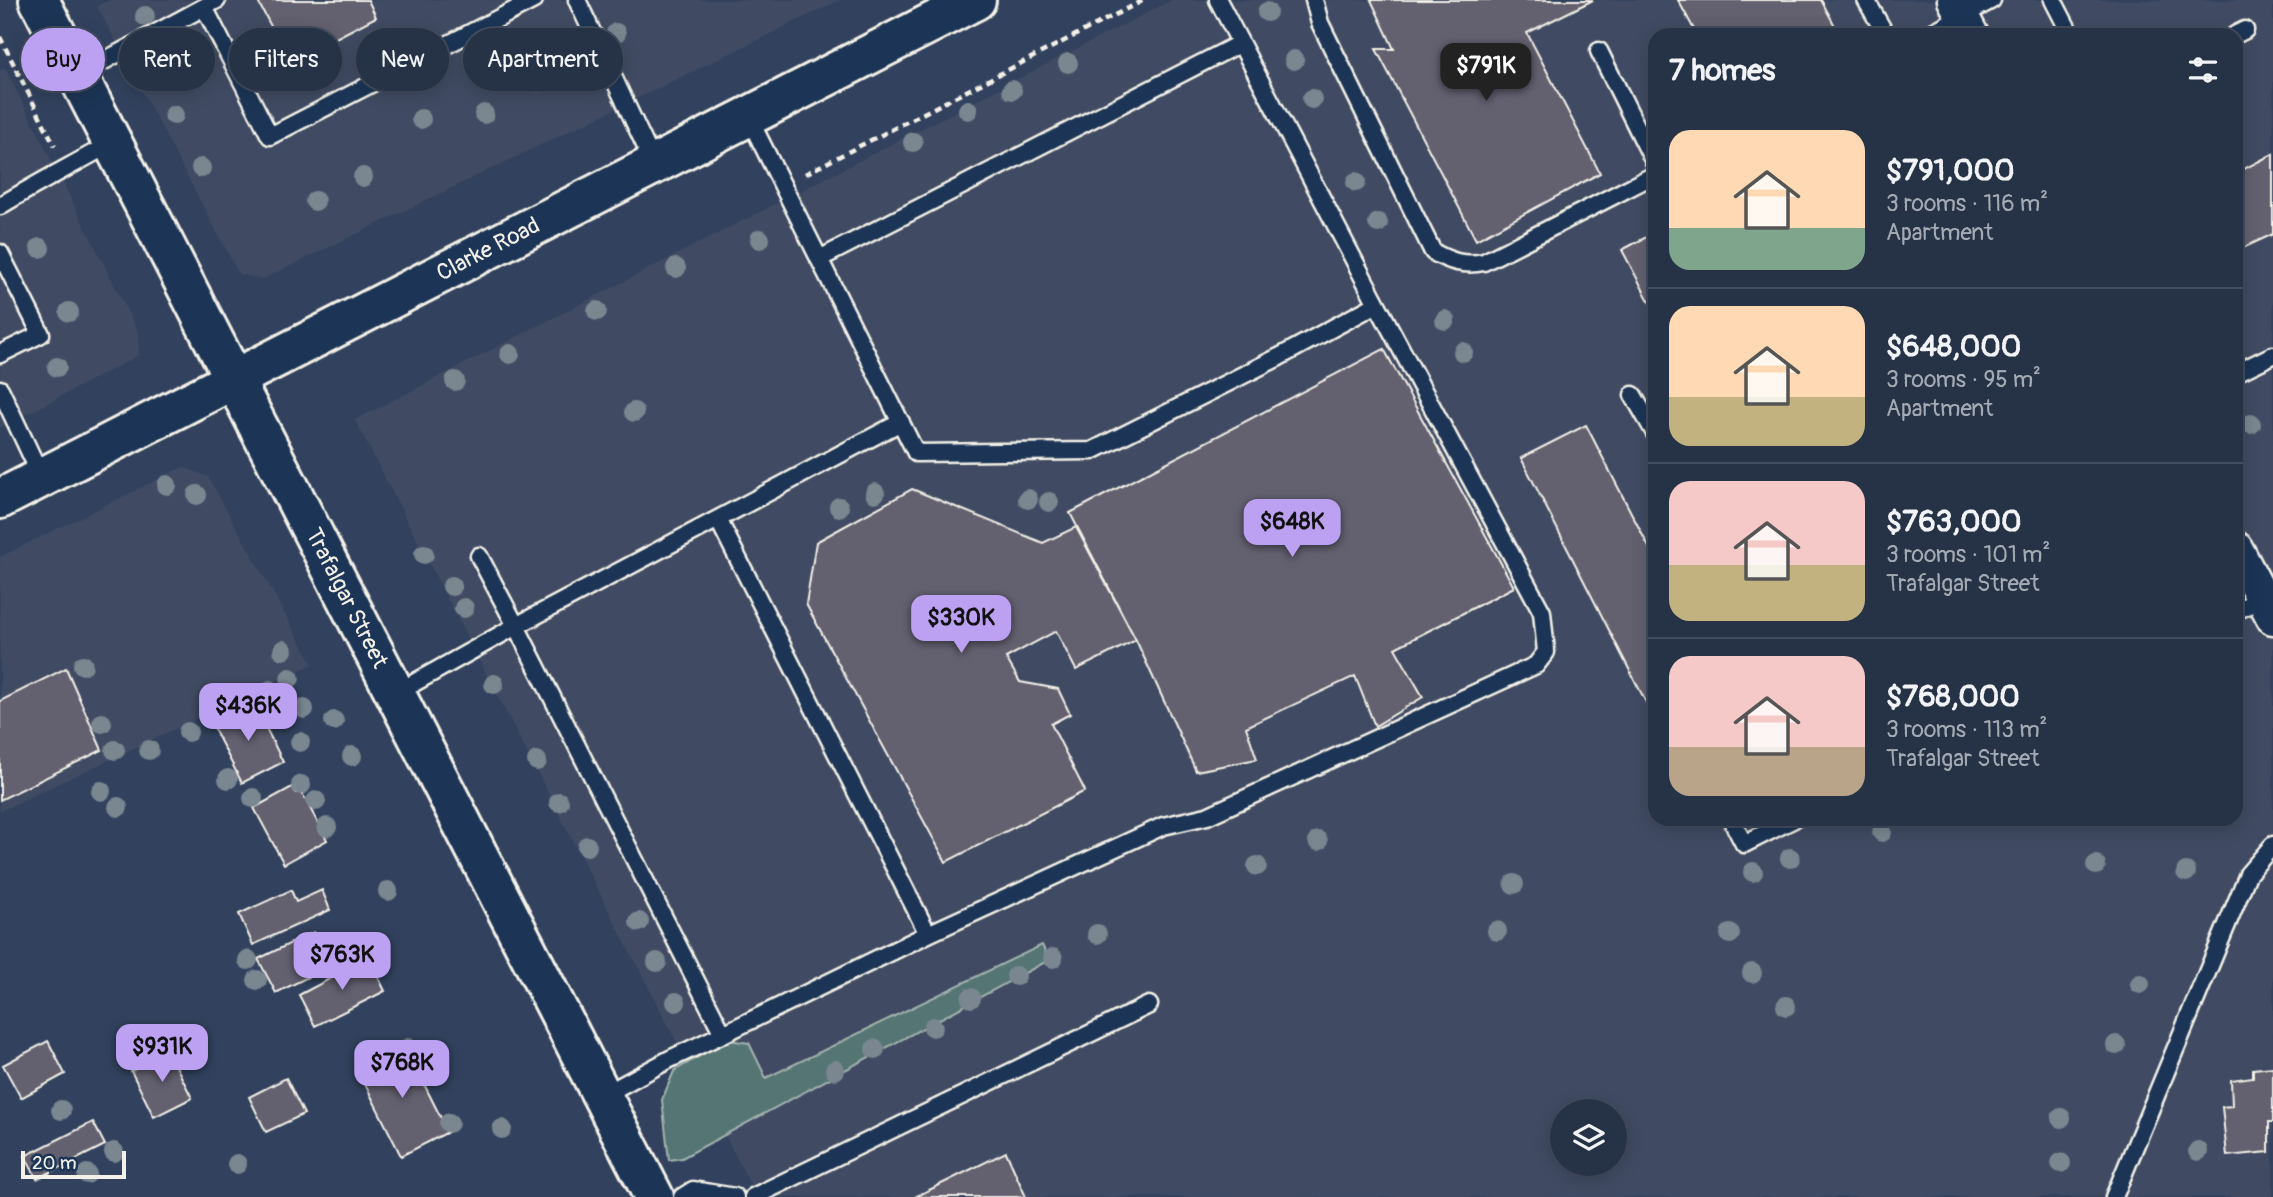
<!DOCTYPE html>
<html lang="en">
<head>
<meta charset="utf-8">
<style>
	body { margin:0; font-family:Pangolin,sans-serif; background:#323e51; color:#f1f3f6; height:100vh; display:flex; flex-direction:column; font-size:26px; white-space:nowrap }
	* { box-sizing:border-box; margin:0 }
	p { font-size:23px; color:#a4aab3 }
	.icon { flex:none; width:38px; height:38px; fill:none; stroke:currentColor; stroke-width:2; stroke-linecap:round; stroke-linejoin:round }
	.map { position:relative; flex:1; overflow:hidden }
	.drawer { position:absolute; left:1648px; top:28px; width:595px; height:798px; display:flex; flex-direction:column; background:#263246; border-radius:21px; box-shadow:0 4px 18px #0003,0 0 0 2px #424d5f }
	.drawer>* { flex:none }
	.hud { position:absolute; left:21px; top:28px; width:665px; height:63px; display:flex; gap:14px }
	.tools { position:absolute; left:1550px; top:1099px; display:grid; gap:14px }
	.tools a { display:grid; place-items:center; width:77px; height:77px; border-radius:50%; background:#263246; box-shadow:0 4px 18px #0003,0 0 0 2px #424d5f; font-size:35px }
	.scale { position:absolute; left:21px; bottom:18px; width:105px; box-sizing:border-box; padding-left:7px; border:4px solid #f4f1e8; border-top:0; font-size:19px; line-height:24px; white-space:nowrap; color:#f4f1e8; -webkit-text-stroke:5px #1d3557; paint-order:stroke }
	.price { position:absolute; translate:-50% -60px; padding:0 16px; border-radius:14px; background:#bca0f2; color:#111; font-size:23px; line-height:46px; filter:drop-shadow(0 2px 4px #0008) }
	.price::after { content:''; position:absolute; left:50%; top:42px; width:21px; height:16px; margin-left:-10px; background:inherit; clip-path:polygon(0 0,100% 0,50% 100%) }
	.price.current { background:#222; color:#fff }
	ul { padding:0; list-style:none }
	li { display:flex; align-items:center; gap:21px; height:175px; padding:0 21px }
	li+li { border-top:2px solid #424d5f }
	li span { display:grid; place-items:center; flex:none; width:196px; height:140px; border-radius:21px; color:#555 }
	li>.icon { margin-inline-start:auto }
	span .icon { width:84px; height:84px; fill:#fffc; stroke-width:1 }
	li b { font-size:30px }
	h2 { display:flex; justify-content:space-between; align-items:center; height:84px; padding:0 21px; font-size:30px }
	.chip { padding:0 24px; border-radius:32px; background:#263246; box-shadow:0 4px 18px #0003,0 0 0 2px #424d5f; font-size:24px; line-height:63px }
	.chip.current { background:#bca0f2; color:#111 }
	.map>svg:first-child { display:block }
	.built { fill:#414b63; fill-rule:evenodd }
	.green { fill:#547574; stroke:#a4b3ae; stroke-width:2 }
	.building { fill:#646070; stroke:#f4f1e8; stroke-width:2 }
	.lines { fill:none; stroke-linecap:round; stroke-linejoin:round }
	.lane-casing { stroke:#f4f1e8; stroke-width:21 }
	.street-casing { stroke:#f4f1e8; stroke-width:37 }
	.secondary-casing { stroke:#f4f1e8; stroke-width:44 }
	.path { stroke:#f4f1e8; stroke-width:4.5; stroke-dasharray:7 5; stroke-linecap:butt }
	.lane { stroke:#1d3557; stroke-width:16 }
	.street { stroke:#1d3557; stroke-width:32 }
	.secondary { stroke:#1d3557; stroke-width:38 }
	.tree { fill:#7a8791 }
	.labels { text-anchor:middle; dominant-baseline:central; stroke-width:5; stroke-linejoin:round; paint-order:stroke }
	.street-label { font-size:23px; fill:#f4f1e8; stroke:#1d3557 }
</style>
</head>
<body>
<div class="map">
<svg width="2273" height="1197" viewBox="0 0 2273 1197">
	<rect width="100%" height="100%" fill="#32425e"/>
	<filter id="ink" filterUnits="userSpaceOnUse"><feTurbulence type="fractalNoise" baseFrequency=".0143" numOctaves="2"/><feDisplacementMap in="SourceGraphic" scale="14" xChannelSelector="R" yChannelSelector="G"/><feConvolveMatrix kernelMatrix="1 2 1 2 8 2 1 2 1" color-interpolation-filters="sRGB"/></filter>
	<g filter="url(#ink)">
		<path class="built" d="M110,0h730l-577,279 -24,-5 -142,-268z
			M1172,0h1101v1197h-1516l-402,-777zM1656,35h580v784h-580zM1563,1111h52v53h-52z
			M5,68l133,264 1,23 -139,73v-358z
			M183,467l25,10 105,187 -313,147v-254z"/>
		<path class="green" d="M1042,945l7,15 -367,198 -13,2 -7,-60 12,-29 54,-31 21,3 17,35z"/>
		<path class="building" d="M257,0h111l8,17 -86,45z
			M1371,0h222l-66,33 73,140 -124,67 -100,-191h18z
			M1678,0h143l19,35h-143z
			M2273,154v80l-30,14 -7,-14v-61z
			M1656,232v82l-34,-64z
			M1384,349l130,238 -119,61 28,49 -48,29 -20,-50 -109,51 11,32 -61,12 -60,-131 -66,-127z
			M1586,425l70,136v152l-4,1 -131,-256z
			M912,489l131,54 33,-16 60,113 -60,30 -20,-39 -50,27 14,24 38,7 12,25 -19,10 34,67 -139,71 -140,-258 10,-62z
			M66,668l36,82 -102,50v-99z
			M254,704l29,58 -41,21 -30,-58z
			M292,787l4,6 5,-2 26,49 -43,24 -30,-56z
			M291,890l5,12 26,-12 8,20 -77,35 -14,-31z
			M314,932l6,14 23,-11 9,20 -76,38 -18,-34z
			M369,958l16,33 -70,35 -16,-31z
			M48,1041l17,33 -44,24 -18,-33z
			M404,1044l44,88 -47,24 -44,-88z
			M169,1052l23,46 -38,19 -23,-46z
			M2273,1067v55h-4v30l-42,4 -5,-49 10,-1 -1,-26 22,-3v-8z
			M286,1078l18,36 -38,18 -17,-35z
			M93,1122l12,23 -68,34 -12,-23z
			M1006,1152l20,45h-111z"/>
		<g class="lines">
			<defs>
				<path id="lane" d="M577,0l77,164
					M1314,0l6,23 113,229c18,10 31,14 51,10l172,-88
					M1866,0l20,35
					M2053,0l18,35
					M204,7l66,129 264,-136
					M1927,35l65,-35
					M2235,35l10,-5
					M1599,51l57,115
					M78,75l139,-75
					M748,116l168,337 176,-2 187,-94 98,-53 -159,-304
					M0,206c37,-23 75,-42 113,-64
					M0,253l41,81 -41,20
					M819,259l420,-215
					M2236,373l37,-18
					M0,389l42,89
					M1633,395l23,40
					M479,556l37,70 207,408 205,-100 -210,-415
					M2236,611l27,-13
					M396,693l120,-67 385,-204
					M1731,819l13,25 50,-25
					M928,934l235,-108 44,-10 329,-151 10,-13 -4,-40 -165,-308
					M602,1096l68,-37 53,-25
					M682,1197l11,-7 42,7
					M753,1197l396,-192
					M2114,1197l134,-323 25,-29"/>
				<path id="street" d="M1954,0l18,35
					M2236,548l37,70"/>
				<path id="secondary" d="M39,0l615,1197
					M0,499l976,-499"/>
			</defs>
			<use href="#lane" class="lane-casing"/>
			<use href="#street" class="street-casing"/>
			<use href="#secondary" class="secondary-casing"/>
			<path class="path" d="M0,37l55,109
				M805,174l339,-174"/>
			<use href="#lane" class="lane"/>
			<use href="#street" class="street"/>
			<use href="#secondary" class="secondary"/>
		</g>
		<g class="tree">
			<circle cx="1267" cy="12" r="10"/>
			<circle cx="145" cy="16" r="10"/>
			<circle cx="616" cy="33" r="10"/>
			<circle cx="1294" cy="60" r="10"/>
			<circle cx="1068" cy="63" r="10"/>
			<circle cx="538" cy="83" r="10"/>
			<circle cx="1012" cy="90" r="10"/>
			<circle cx="1312" cy="99" r="10"/>
			<circle cx="968" cy="110" r="10"/>
			<circle cx="484" cy="114" r="10"/>
			<circle cx="174" cy="115" r="10"/>
			<circle cx="421" cy="119" r="10"/>
			<circle cx="913" cy="142" r="10"/>
			<circle cx="201" cy="168" r="10"/>
			<circle cx="363" cy="177" r="10"/>
			<circle cx="1356" cy="182" r="10"/>
			<circle cx="315" cy="201" r="10"/>
			<circle cx="1378" cy="223" r="10"/>
			<circle cx="760" cy="239" r="10"/>
			<circle cx="40" cy="248" r="10"/>
			<circle cx="676" cy="268" r="10"/>
			<circle cx="597" cy="311" r="10"/>
			<circle cx="69" cy="312" r="10"/>
			<circle cx="1445" cy="320" r="10"/>
			<circle cx="1463" cy="352" r="10"/>
			<circle cx="510" cy="354" r="10"/>
			<circle cx="57" cy="367" r="10"/>
			<circle cx="455" cy="381" r="10"/>
			<circle cx="634" cy="412" r="10"/>
			<circle cx="2251" cy="424" r="10"/>
			<circle cx="167" cy="485" r="10"/>
			<circle cx="875" cy="493" r="10"/>
			<circle cx="197" cy="495" r="10"/>
			<circle cx="1028" cy="499" r="10"/>
			<circle cx="1049" cy="502" r="10"/>
			<circle cx="839" cy="507" r="10"/>
			<circle cx="424" cy="554" r="10"/>
			<circle cx="452" cy="586" r="10"/>
			<circle cx="464" cy="608" r="10"/>
			<circle cx="283" cy="650" r="10"/>
			<circle cx="83" cy="665" r="10"/>
			<circle cx="290" cy="678" r="10"/>
			<circle cx="494" cy="684" r="10"/>
			<circle cx="270" cy="690" r="10"/>
			<circle cx="245" cy="704" r="10"/>
			<circle cx="304" cy="709" r="10"/>
			<circle cx="215" cy="718" r="10"/>
			<circle cx="334" cy="721" r="10"/>
			<circle cx="102" cy="723" r="10"/>
			<circle cx="188" cy="732" r="10"/>
			<circle cx="300" cy="742" r="10"/>
			<circle cx="115" cy="750" r="10"/>
			<circle cx="149" cy="750" r="10"/>
			<circle cx="352" cy="756" r="10"/>
			<circle cx="537" cy="761" r="10"/>
			<circle cx="228" cy="779" r="10"/>
			<circle cx="301" cy="785" r="10"/>
			<circle cx="101" cy="791" r="10"/>
			<circle cx="253" cy="798" r="10"/>
			<circle cx="316" cy="801" r="10"/>
			<circle cx="559" cy="802" r="10"/>
			<circle cx="118" cy="807" r="10"/>
			<circle cx="327" cy="827" r="10"/>
			<circle cx="1882" cy="832" r="10"/>
			<circle cx="1318" cy="841" r="10"/>
			<circle cx="587" cy="846" r="10"/>
			<circle cx="1790" cy="858" r="10"/>
			<circle cx="2096" cy="865" r="10"/>
			<circle cx="1257" cy="866" r="10"/>
			<circle cx="1753" cy="872" r="10"/>
			<circle cx="2186" cy="872" r="10"/>
			<circle cx="1514" cy="884" r="10"/>
			<circle cx="388" cy="891" r="10"/>
			<circle cx="639" cy="922" r="10"/>
			<circle cx="1497" cy="931" r="10"/>
			<circle cx="1097" cy="934" r="10"/>
			<circle cx="1730" cy="934" r="10"/>
			<circle cx="1053" cy="958" r="10"/>
			<circle cx="248" cy="960" r="10"/>
			<circle cx="657" cy="962" r="10"/>
			<circle cx="1752" cy="973" r="10"/>
			<circle cx="1016" cy="976" r="10"/>
			<circle cx="257" cy="980" r="10"/>
			<circle cx="2140" cy="984" r="10"/>
			<circle cx="971" cy="998" r="10"/>
			<circle cx="676" cy="1002" r="10"/>
			<circle cx="1786" cy="1006" r="10"/>
			<circle cx="933" cy="1027" r="10"/>
			<circle cx="2116" cy="1045" r="10"/>
			<circle cx="408" cy="1048" r="10"/>
			<circle cx="875" cy="1049" r="10"/>
			<circle cx="835" cy="1070" r="10"/>
			<circle cx="61" cy="1110" r="10"/>
			<circle cx="2061" cy="1118" r="10"/>
			<circle cx="449" cy="1123" r="10"/>
			<circle cx="502" cy="1129" r="10"/>
			<circle cx="2198" cy="1151" r="10"/>
			<circle cx="114" cy="1152" r="10"/>
			<circle cx="2061" cy="1163" r="10"/>
			<circle cx="237" cy="1164" r="10"/>
			<circle cx="87" cy="1174" r="10"/>
		</g>
	</g>
	<g class="labels">
		<g class="street-label">
			<text transform="translate(488 249) rotate(-27)">Clarke Road</text>
			<text transform="translate(347 598) rotate(63)">Trafalgar Street</text>
		</g>
	</g>
</svg>
<div class="tools">
<a><svg class="icon" aria-label="layers" viewBox="0 0 24 24"><path d="M12 4l9 5-9 5-9-5zM3 14l9 5 9-5"/></svg></a>
</div>
<div class="scale">20 m</div>
<b class="price current" style="left:1486px;top:103px">$791K</b>
<b class="price" style="left:1292px;top:559px">$648K</b>
<b class="price" style="left:961px;top:655px">$330K</b>
<b class="price" style="left:248px;top:743px">$436K</b>
<b class="price" style="left:342px;top:992px">$763K</b>
<b class="price" style="left:162px;top:1084px">$931K</b>
<b class="price" style="left:402px;top:1100px">$768K</b>
<div class="hud">
<a class="chip current">Buy</a>
<a class="chip">Rent</a>
<a class="chip">Filters</a>
<a class="chip">New</a>
<a class="chip">Apartment</a>
</div>
<section class="drawer">
<h2>7 homes<svg class="icon" aria-label="filters" viewBox="0 0 24 24"><path d="M4 7h16M4 17h16"/><circle cx="9" cy="7" r="2"/><circle cx="15" cy="17" r="2"/></svg></h2>
<ul>
<li><span style="background:linear-gradient(#ffd9b3 70%,#7fa58c 0)"><svg class="icon" aria-label="home" viewBox="0 0 24 24"><path d="M3 11l9-7 9 7M6 9v11h12V9"/></svg></span><div><b>$791,000</b><p>3 rooms · 116 m²</p><p>Apartment</p></div></li>
<li><span style="background:linear-gradient(#ffd9b3 65%,#c2b280 0)"><svg class="icon" aria-label="home" viewBox="0 0 24 24"><path d="M3 11l9-7 9 7M6 9v11h12V9"/></svg></span><div><b>$648,000</b><p>3 rooms · 95 m²</p><p>Apartment</p></div></li>
<li><span style="background:linear-gradient(#f6c9c9 60%,#c2b280 0)"><svg class="icon" aria-label="home" viewBox="0 0 24 24"><path d="M3 11l9-7 9 7M6 9v11h12V9"/></svg></span><div><b>$763,000</b><p>3 rooms · 101 m²</p><p>Trafalgar Street</p></div></li>
<li><span style="background:linear-gradient(#f6c9c9 65%,#b9a48a 0)"><svg class="icon" aria-label="home" viewBox="0 0 24 24"><path d="M3 11l9-7 9 7M6 9v11h12V9"/></svg></span><div><b>$768,000</b><p>3 rooms · 113 m²</p><p>Trafalgar Street</p></div></li>
</ul>
</section>
</div>
</body>
</html>
